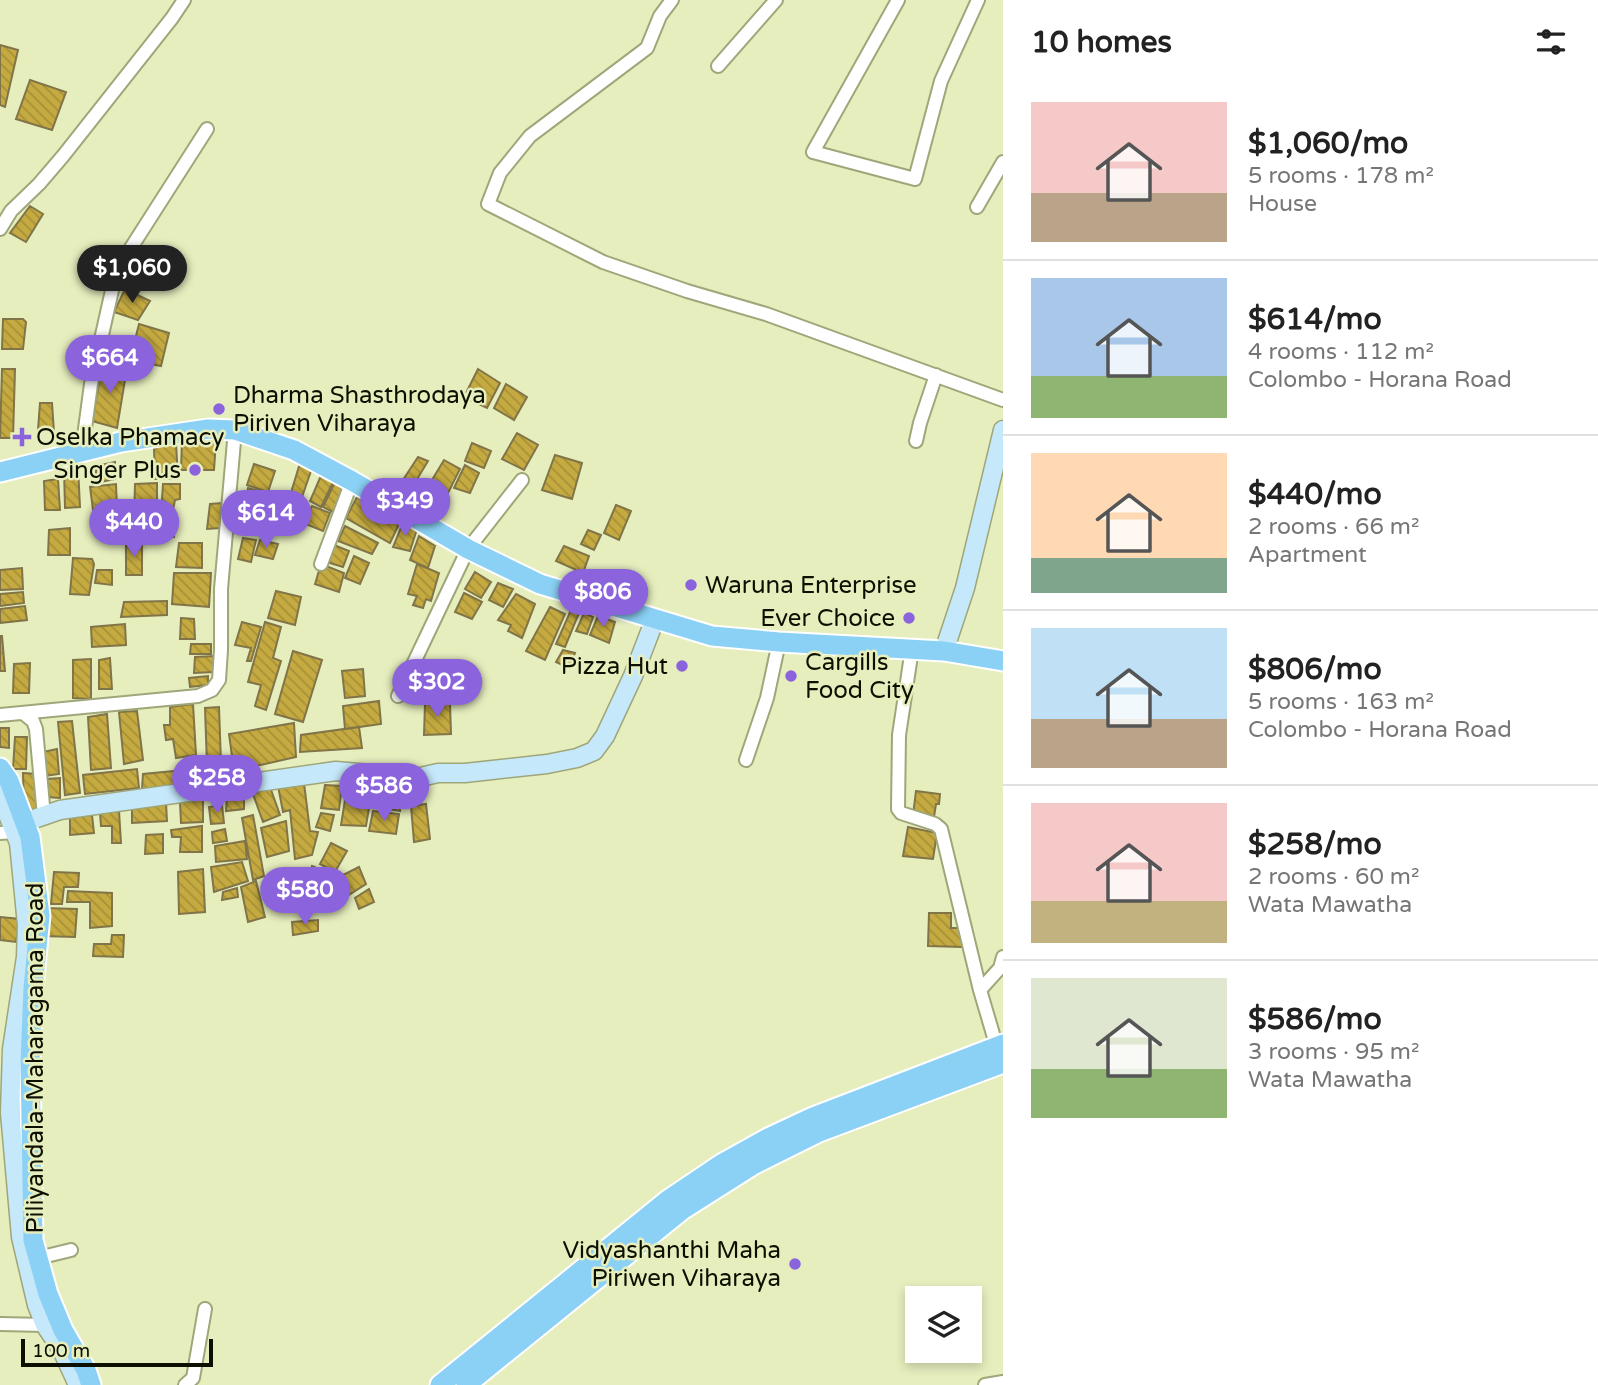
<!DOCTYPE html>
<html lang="en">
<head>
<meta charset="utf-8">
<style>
	body { margin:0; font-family:"Varela Round",sans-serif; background:#f6f6f6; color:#222; height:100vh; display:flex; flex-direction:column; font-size:26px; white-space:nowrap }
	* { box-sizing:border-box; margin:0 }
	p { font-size:23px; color:#767676 }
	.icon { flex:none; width:38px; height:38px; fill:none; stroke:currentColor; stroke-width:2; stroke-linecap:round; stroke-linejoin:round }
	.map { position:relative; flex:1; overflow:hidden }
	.details { display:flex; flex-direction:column; background:#fff; width:595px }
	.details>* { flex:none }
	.tools { position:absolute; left:905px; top:1286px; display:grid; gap:14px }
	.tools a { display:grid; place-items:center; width:77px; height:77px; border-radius:0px; background:#fff; box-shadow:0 4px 10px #0003; font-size:35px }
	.scale { position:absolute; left:21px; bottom:18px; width:192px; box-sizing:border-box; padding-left:7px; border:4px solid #0d0f01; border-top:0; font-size:19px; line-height:24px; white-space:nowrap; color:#0d0f01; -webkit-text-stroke:5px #e6eebe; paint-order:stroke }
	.price { position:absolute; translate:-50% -60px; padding:0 16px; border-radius:24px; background:#8b63dd; color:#fff; font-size:23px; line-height:46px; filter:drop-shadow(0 2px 4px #0008) }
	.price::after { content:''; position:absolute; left:50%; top:42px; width:21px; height:16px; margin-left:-10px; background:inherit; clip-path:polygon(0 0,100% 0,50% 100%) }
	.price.active { background:#222; color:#fff }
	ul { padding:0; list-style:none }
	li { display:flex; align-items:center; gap:21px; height:175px; padding:0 28px }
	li+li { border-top:2px solid #e0e0e0 }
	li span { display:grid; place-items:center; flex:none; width:196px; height:140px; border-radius:0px; color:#555 }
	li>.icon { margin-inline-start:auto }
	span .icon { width:84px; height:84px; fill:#fffc; stroke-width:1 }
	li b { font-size:30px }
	h2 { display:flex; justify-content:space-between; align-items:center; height:84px; padding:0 28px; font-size:30px }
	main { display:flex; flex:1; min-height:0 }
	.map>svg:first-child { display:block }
	.building { fill:url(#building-back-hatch); stroke:#807448; stroke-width:2 }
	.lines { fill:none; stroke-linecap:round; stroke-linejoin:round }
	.street-casing { stroke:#9fa679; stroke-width:16 }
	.secondary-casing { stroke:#9fa679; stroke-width:21 }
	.primary-casing { stroke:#fff; stroke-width:23 }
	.street { stroke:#fff; stroke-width:12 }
	.secondary { stroke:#c5e8fa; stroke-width:18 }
	.primary { stroke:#8bd1f5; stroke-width:19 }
	.poi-dot { fill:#8b63dd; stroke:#e6eebe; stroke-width:2.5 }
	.labels { text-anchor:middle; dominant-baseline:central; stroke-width:5; stroke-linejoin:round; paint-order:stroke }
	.poi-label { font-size:24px; fill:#0d0f01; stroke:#e6eebe; text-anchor:start }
	.street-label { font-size:24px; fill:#0d0f01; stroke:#e6eebe }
</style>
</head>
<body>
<main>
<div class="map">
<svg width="1003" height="1385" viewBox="0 0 1003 1385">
	<defs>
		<pattern id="building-back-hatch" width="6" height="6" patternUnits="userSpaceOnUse" patternTransform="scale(1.75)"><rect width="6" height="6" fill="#c4aa40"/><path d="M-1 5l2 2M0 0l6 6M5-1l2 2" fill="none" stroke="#a79136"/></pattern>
	</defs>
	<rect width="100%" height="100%" fill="#e6eebe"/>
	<path class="building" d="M0,45l18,5 -13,57 -5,-2z
		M30,80l36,12 -14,38 -36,-11z
		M30,206l13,8 -17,28 -16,-9z
		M125,289l25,12 -12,19 -24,-8z
		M3,319h20l3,3 -3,27h-21z
		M139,324l30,9 -8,33 -31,-6z
		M103,363l24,5 -10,60 -25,-7z
		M2,369h13l-2,69h-13z
		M478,369l22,14 -13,25 -23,-11z
		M506,384l21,13 -13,23 -20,-12z
		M40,403h12l2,29 -16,-2z
		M517,433l21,12 -14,25 -22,-11z
		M182,440l34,1 -2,29h-33z
		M176,443l2,35 -23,1 -1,-31z
		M472,443l19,8 -7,17 -19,-7z
		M555,455l27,8 -10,36 -30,-9z
		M418,457l10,4 -15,25 -10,-6z
		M444,460l16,9 -13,26 -18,-10z
		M115,462v17l-19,4v-17z
		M300,463l12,5 -11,32 -11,-4z
		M254,464l21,7 -7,21 -21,-7z
		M465,465l14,8 -9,20 -16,-5z
		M78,467l2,40 -15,1 -1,-38z
		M323,471l12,7 -14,29 -11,-6z
		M58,479l2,31h-15l-1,-29z
		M336,480l9,5 -10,28 -12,-6z
		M157,483v33l-23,2 1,-34z
		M116,484l1,25 -24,1 -3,-23z
		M163,484h17v15l-5,1 -3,14h-11z
		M248,488l17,5 -6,21 -16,-4z
		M357,497l43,25 -10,21 -44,-25z
		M303,501l5,3 -8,20 -7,-3z
		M222,503l-2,25 -13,1 3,-25z
		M616,505l15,6 -12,29 -15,-7z
		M312,506l18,7 -7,18 -20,-8z
		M246,514l16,4 -3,12 -17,-4z
		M174,518v19l-24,1v-5h-7l1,-12z
		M402,525l15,4 -7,22 -17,-4z
		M345,526l33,17 -6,11 -34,-13z
		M70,528v27h-22l1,-25z
		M588,530l13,5 -7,15 -13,-6z
		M419,536l16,10 -7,22 -18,-8z
		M243,538l13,2 -5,22 -13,-3z
		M260,540l18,4 -5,15 -18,-4z
		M179,543h23v25l-26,-1z
		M126,544h16v31h-16z
		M334,545l15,6 -6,16 -16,-5z
		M564,546l25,10 -6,17 -27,-12z
		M354,556l15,7 -9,21 -15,-6z
		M73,558l19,1 2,5 -5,31 -19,-1z
		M321,564l23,9 -5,19 -24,-8z
		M417,564l22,9 -8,28 -5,-2 -3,9 -10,-3 4,-9 -9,-2z
		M22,568l1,21 -23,1v-20z
		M97,570h15v15l-17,-2z
		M475,572l16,10 -10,16 -16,-9z
		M174,573h37l-2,34 -37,-3z
		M498,583l15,6 -10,18 -14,-7z
		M276,591l25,6 -6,28 -27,-7z
		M23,592l1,11 -24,3v-12z
		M464,593l18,9 -10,17 -17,-7z
		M516,594l19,10 -13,34 -14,-7 3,-6 -13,-5z
		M167,601v14l-46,2 3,-15z
		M25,606l2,14 -27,3v-14z
		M550,607l15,7 -20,46 -19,-9z
		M571,610l8,3 -14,34 -9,-3z
		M584,613l9,4 -6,17 -11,-3z
		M598,616l17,6 -6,21 -19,-8z
		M181,618l13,1 1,20h-15z
		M242,622l19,5 -10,34h-4l4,-13 -16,-3z
		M265,622l16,5 -8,31 8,3 -15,49 -11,-4 6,-21 -13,-3z
		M125,624l1,21 -34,2 -1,-20z
		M0,636h2l3,35h-5z
		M191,644h20v10h-21z
		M563,650l12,3 -6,15 -13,-6z
		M293,651l29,9 -19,62 -28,-8z
		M214,656v16l-20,1 1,-16z
		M110,658l2,31h-13v-29z
		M91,659v40l-18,-1v-38z
		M30,663l-1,30h-16l1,-29z
		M363,669l2,27 -20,2 -3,-27z
		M208,676v9l-18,2 -1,-9z
		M379,701l2,23 -36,5 -2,-23z
		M193,704l3,51 -20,3 -3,-19 -7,1 -2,-15h6v-18z
		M425,704h25l1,30 -27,1z
		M219,707l2,56 -14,2 -2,-57z
		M137,711l6,49 -19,4 -5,-52z
		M107,714l4,54 -20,2 -3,-53z
		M72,721l8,72 -15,2 -7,-73z
		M294,723l2,34 -62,14 -5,-37z
		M359,727l3,21 -62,4 1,-17z
		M0,728h9v20l-9,-1z
		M15,737h12l-1,32h-13z
		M57,749l2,25 -15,2 -1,-24z
		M226,766l1,16 -85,7 1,-15z
		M137,769l2,19 -54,6 -2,-19z
		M23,773l15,1 1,37h-15z
		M60,778v20l-14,-1 1,-18z
		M351,778l31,5 -2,16 -31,-3z
		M304,783l6,48 8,1 -6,23 -17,4 -5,-49 -7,2 -5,-26z
		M325,785l17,1 -3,24 -18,-2z
		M270,787l10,28 -17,7 -10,-28z
		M387,788l15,1 -2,22 -17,-3z
		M916,791l24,3 -1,10h-3l-2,13 -21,-2z
		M244,795v14l-18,2 1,-15z
		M203,799v23l-22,1 -1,-21z
		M345,800l25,2 -4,24 -25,-1z
		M166,803l1,18 -35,2v-16z
		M426,804l4,35 -16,3 -3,-36z
		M222,805l2,18 -13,1 -2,-17z
		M119,811l2,32h-9v-17h-11l-1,-13z
		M373,811l26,3 -3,20 -27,-3z
		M321,813l13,2 -4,16 -14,-4z
		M92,815l2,18 -24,2v-19z
		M253,815l11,61 -11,4 -11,-62z
		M286,821l3,30 -22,6 -6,-29z
		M202,826v26h-22l1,-15h-9l-1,-7z
		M908,827l29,6 -4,26 -30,-3z
		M225,829l2,12 -14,2 -1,-11z
		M163,834v19l-18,1 1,-19z
		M245,841l2,18 -31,3 -1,-16z
		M331,843l16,8 -12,21 -15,-8z
		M242,862l6,19 -34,11 -3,-25z
		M312,866l9,4 -5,12 -9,-4z
		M359,867l7,17 -30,19 -9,-20z
		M203,869l2,43 -26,2 -1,-42z
		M54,872l25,1 -1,14h-14l-2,17h-11z
		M256,881l9,36 -17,5 -7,-35z
		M295,884l5,22 -15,4 -5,-22z
		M237,888l1,9 -16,3 1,-8z
		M369,889l5,13 -15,7 -4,-11z
		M68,891l44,2v33l-22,2v-26h-23z
		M44,908l33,1 -2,28 -33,-1z
		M929,913h22v15h11v19l-34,-1z
		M0,917l20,2 -4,23 -16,-2z
		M318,920v11l-25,4 -1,-13z
		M112,935h12l-1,22 -30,-1 1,-12h17z"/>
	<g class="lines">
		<defs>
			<path id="street" d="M672,0l-12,16 -13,32 -117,88 -30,37 -12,31 115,58 84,29 79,23 237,86
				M898,0l-85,152 102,27 26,-98 37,-81
				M718,66l58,-66
				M977,207l26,-45
				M0,229l11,-18 28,-27 24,-28 109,-138 12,-18
				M916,441l4,-18 16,-48
				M82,451l9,-67 24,-107 14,-26 78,-122
				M321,564l31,-83
				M912,649l-13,86 -1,74 3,4 34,11 6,5 39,161
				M398,696l70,-147 54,-69
				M23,713l10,8 3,8 8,87
				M0,715l198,-19 14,-6 7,-10 2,-30v-61l14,-159
				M746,760l21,-62 12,-56
				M0,833l15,-1
				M998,1051l-18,-61 20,-22 3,-11
				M38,1258l33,-8
				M0,1324l45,1 7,-2
				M185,1385l8,-7 12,-69
				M985,1385l18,-3"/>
			<path id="secondary" d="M944,651l21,-63 38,-158
				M0,794l19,49 8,82 -1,32 -14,92 -2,64 11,124 16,68 8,20 17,25 16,35
				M25,822l35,-12 276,-39 80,7 22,-5h27l82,-9 30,-6 17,-7 11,-15 28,-60 22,-57"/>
			<path id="primary" d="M0,472l121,-30 87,-13 27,1 59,20 58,31 116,68 72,35 172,52 67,6 165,9 59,10
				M0,768l9,13 21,56 10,79 -7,73 -3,72 3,179 15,54 15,36 23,40 5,15
				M440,1385l228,-185 55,-37 45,-25 45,-21 190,-73
				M466,1385l216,-175 71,-45 66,-33 184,-69"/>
		</defs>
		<use href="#street" class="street-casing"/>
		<use href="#secondary" class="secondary-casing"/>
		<use href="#primary" class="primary-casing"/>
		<use href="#street" class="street"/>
		<use href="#secondary" class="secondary"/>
		<use href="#primary" class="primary"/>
	</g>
	<g class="poi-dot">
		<circle cx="219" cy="409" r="7"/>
		<path d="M18.5 426.5h7v7h7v7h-7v7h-7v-7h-7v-7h7z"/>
		<circle cx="195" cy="470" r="7"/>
		<circle cx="691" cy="585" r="7"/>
		<circle cx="909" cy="618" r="7"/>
		<circle cx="682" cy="666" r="7"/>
		<circle cx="791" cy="676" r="7"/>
		<circle cx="795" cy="1264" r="7"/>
	</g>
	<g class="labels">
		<g class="poi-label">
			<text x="233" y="395">Dharma Shasthrodaya<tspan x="233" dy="28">Piriven Viharaya</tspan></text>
			<text x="36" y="437">Oselka Phamacy</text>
			<text x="181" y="470" text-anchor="end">Singer Plus</text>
			<text x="705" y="585">Waruna Enterprise</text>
			<text x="895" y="618" text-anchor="end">Ever Choice</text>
			<text x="805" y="662">Cargills<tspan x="805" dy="28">Food City</tspan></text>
			<text x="668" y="666" text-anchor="end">Pizza Hut</text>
			<text x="781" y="1250" text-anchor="end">Vidyashanthi Maha<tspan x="781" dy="28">Piriwen Viharaya</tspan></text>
		</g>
		<g class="street-label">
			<text transform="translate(35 1058) rotate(-90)">Piliyandala-Maharagama Road</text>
		</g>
	</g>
</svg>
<div class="tools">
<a><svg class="icon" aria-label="layers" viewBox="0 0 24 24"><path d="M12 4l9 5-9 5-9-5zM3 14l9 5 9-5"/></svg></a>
</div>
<div class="scale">100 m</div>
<b class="price active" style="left:132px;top:305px">$1,060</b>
<b class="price" style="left:110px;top:395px">$664</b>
<b class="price" style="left:405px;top:538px">$349</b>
<b class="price" style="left:266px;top:550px">$614</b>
<b class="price" style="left:134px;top:559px">$440</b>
<b class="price" style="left:603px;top:629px">$806</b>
<b class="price" style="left:437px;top:719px">$302</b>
<b class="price" style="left:217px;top:815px">$258</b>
<b class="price" style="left:384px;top:823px">$586</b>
<b class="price" style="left:305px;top:927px">$580</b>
</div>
<section class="details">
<h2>10 homes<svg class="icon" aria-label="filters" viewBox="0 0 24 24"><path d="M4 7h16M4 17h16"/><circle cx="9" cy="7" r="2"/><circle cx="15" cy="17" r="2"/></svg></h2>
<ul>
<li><span style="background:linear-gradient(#f6c9c9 65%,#b9a48a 0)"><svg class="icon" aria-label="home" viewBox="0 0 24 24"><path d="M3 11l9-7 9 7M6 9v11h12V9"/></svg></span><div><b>$1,060/mo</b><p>5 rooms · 178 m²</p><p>House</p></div></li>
<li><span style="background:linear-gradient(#a9c7e8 70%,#8fb573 0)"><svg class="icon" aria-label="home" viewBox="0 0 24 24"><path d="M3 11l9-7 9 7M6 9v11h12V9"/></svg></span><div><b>$614/mo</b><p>4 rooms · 112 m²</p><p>Colombo - Horana Road</p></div></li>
<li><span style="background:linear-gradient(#ffd9b3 75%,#7fa58c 0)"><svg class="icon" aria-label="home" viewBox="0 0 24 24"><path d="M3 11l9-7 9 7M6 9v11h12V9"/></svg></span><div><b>$440/mo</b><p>2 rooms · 66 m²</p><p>Apartment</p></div></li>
<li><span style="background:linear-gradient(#bfe0f5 65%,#b9a48a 0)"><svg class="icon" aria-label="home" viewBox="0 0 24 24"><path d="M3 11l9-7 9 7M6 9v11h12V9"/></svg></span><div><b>$806/mo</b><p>5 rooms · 163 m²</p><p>Colombo - Horana Road</p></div></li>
<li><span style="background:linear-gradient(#f6c9c9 70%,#c2b280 0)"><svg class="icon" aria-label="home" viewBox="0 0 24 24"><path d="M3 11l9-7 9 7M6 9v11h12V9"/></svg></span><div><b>$258/mo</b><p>2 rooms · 60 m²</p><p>Wata Mawatha</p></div></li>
<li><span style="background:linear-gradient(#dfe7d0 65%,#8fb573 0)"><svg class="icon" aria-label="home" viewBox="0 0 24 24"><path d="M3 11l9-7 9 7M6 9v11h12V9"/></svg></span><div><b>$586/mo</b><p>3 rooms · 95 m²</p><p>Wata Mawatha</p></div></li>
</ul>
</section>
</main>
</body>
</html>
